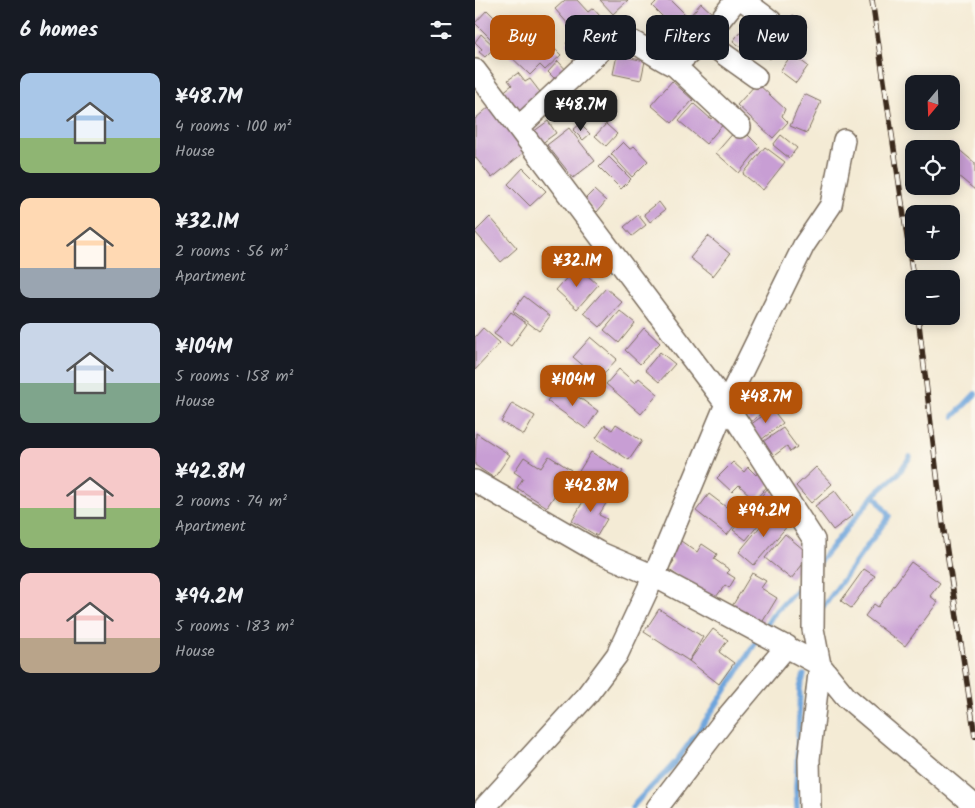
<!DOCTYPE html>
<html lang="en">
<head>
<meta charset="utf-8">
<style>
	body { margin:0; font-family:Kalam,sans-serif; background:#242831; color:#f1f3f6; height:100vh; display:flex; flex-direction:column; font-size:19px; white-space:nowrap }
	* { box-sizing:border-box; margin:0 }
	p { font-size:16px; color:#9ea1a6 }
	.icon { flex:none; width:28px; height:28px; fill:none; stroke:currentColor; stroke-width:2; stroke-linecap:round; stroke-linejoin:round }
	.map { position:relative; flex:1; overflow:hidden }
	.sheet { display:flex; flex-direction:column; background:#171b24; width:475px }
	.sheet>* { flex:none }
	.guide { position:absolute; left:15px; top:15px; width:410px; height:45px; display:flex; gap:10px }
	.needle { width:32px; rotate:199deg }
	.buttons { position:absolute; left:430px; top:75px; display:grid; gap:10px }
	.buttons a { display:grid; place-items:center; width:55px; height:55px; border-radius:10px; background:#171b24; box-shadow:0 2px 12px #0003; font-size:25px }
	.price { position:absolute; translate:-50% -42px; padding:0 11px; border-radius:10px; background:#b45309; color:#fff; font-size:16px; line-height:32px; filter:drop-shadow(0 1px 2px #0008) }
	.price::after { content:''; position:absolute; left:50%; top:30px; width:15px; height:11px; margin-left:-8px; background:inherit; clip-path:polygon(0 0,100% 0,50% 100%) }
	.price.on { background:#222; color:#fff }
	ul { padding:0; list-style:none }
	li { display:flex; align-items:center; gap:15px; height:125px; padding:0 20px }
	li span { display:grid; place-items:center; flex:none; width:140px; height:100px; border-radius:10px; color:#555 }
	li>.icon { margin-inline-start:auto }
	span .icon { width:60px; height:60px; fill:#fffc; stroke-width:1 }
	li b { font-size:21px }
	h2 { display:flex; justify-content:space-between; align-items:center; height:60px; padding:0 20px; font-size:21px }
	.tag { padding:0 18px; border-radius:10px; background:#171b24; box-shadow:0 2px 12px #0003; font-size:18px; line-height:45px }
	.tag.on { background:#b45309; color:#fff }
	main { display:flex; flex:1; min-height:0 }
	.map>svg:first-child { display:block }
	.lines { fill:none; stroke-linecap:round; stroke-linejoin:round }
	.stream { stroke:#6ea5dc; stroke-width:5.5 }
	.building { fill:#c89ed4 }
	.street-casing { stroke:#7c6e5e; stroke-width:24 }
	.street { stroke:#fff; stroke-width:21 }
	.rail-casing { stroke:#3b2a1e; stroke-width:5.5 }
	.rail { stroke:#fbf7ec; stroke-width:4; stroke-dasharray:11; stroke-linecap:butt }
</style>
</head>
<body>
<main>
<section class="sheet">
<h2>6 homes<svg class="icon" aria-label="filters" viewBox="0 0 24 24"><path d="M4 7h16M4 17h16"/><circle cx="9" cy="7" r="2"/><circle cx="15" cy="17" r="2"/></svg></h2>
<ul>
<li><span style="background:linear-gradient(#a9c7e8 65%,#8fb573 0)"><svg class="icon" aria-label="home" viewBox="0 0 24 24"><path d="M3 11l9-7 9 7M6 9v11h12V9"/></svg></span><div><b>¥48.7M</b><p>4 rooms · 100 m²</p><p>House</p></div></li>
<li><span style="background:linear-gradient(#ffd9b3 70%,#9aa5b1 0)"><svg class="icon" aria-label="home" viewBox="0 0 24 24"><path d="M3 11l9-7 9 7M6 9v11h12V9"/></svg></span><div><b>¥32.1M</b><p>2 rooms · 56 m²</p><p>Apartment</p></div></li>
<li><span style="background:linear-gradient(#c9d6e8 60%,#7fa58c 0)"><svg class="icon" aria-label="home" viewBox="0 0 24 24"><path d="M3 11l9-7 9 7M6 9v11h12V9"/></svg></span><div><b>¥104M</b><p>5 rooms · 158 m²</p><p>House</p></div></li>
<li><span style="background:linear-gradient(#f6c9c9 60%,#8fb573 0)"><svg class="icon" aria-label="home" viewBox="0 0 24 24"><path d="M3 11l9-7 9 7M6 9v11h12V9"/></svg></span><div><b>¥42.8M</b><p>2 rooms · 74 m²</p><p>Apartment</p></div></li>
<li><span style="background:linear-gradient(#f6c9c9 65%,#b9a48a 0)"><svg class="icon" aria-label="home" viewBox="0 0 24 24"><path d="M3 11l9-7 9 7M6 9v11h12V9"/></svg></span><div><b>¥94.2M</b><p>5 rooms · 183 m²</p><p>House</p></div></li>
</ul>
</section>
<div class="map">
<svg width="500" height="808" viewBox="0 0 500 808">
	<rect width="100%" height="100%" fill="#fbf7ec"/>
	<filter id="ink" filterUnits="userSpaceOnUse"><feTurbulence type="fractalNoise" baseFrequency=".02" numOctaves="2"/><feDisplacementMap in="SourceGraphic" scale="10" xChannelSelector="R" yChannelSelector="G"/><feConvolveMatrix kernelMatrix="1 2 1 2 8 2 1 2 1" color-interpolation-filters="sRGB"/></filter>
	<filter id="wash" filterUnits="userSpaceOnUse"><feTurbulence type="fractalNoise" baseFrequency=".0096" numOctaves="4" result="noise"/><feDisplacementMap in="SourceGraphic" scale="20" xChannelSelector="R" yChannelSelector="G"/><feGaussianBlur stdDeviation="1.12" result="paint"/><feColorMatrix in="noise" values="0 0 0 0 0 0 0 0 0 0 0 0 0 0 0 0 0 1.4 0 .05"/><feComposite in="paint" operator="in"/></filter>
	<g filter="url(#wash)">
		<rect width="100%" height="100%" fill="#f4ebd5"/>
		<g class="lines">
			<path class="stream" d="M479,416l21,-22
				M345,561l54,-66 24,-21 12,-17
				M349,606l65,-90 -15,-21
				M289,629l8,-13 29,-31
				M157,808c13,-18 32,-31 45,-48 30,-39 56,-81 82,-123
				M322,808l-1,-20 4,-100 4,-13"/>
		</g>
		<g id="blocks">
			<path class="building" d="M90,0h12l11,12 5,-4 18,21 -22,19 -34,-39z
				M125,0h28l-15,14z
				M183,0h13l20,20 -13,12 -26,-26z
				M226,3l12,11 -11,12 -12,-10z
				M12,10l21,21 -13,12 -20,-20z
				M318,15l14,11 -15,21 -13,-11 5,-7 -5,-3 7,-9 4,3z
				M279,19l29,24 -13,16 -17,-15 3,-4 -11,-10z
				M266,31l11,10 -7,9 -12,-9z
				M6,34l14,13 -10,10 -6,-5 3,-3 -7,-7z
				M66,36l20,19 -16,15 -5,-5 -10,10 -25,-24 12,-12 11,10z
				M100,36l11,13 -9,7 -11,-13z
				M317,54l16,12 -12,17 -16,-12z
				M142,55l28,6 -4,19 -28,-6z
				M83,61l10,11 -10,10 -10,-10z
				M43,73l7,9 5,-3 13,17 -24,19 -17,-22 10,-8 -4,-5z
				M197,81l21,19 -21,23 -21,-18z
				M282,83l28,26 -3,7 6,6 -15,16 -36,-33z
				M329,94l17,8 -14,31 -17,-7z
				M121,104l9,8 -9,11 -9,-7z
				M219,104l17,15 4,-5 10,8 -19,22 -27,-23z
				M15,106l37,44 -35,28 -17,-21v-38z
				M73,121l8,12 -15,11 -8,-12z
				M105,124l10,10 -7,6 -10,-10z
				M131,124l11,10 -11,12 -11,-10z
				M94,128l26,33 -22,17 -26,-33z
				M260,131l8,7 3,-5 14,14 -21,26 -23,-20z
				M306,135l16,13 -8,10 -16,-13z
				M148,142l7,7 4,-3 14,15 -16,16 -21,-23z
				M476,143l24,20v27l-24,-20v-21h-4z
				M290,147l20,15 -22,28 -20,-16z
				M134,157l22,22 -10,10 -22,-22z
				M48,168l23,23 -16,15 -22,-22z
				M119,190l12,11 -9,11 -13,-12z
				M184,202l6,8 -15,12 -6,-8z
				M163,215l8,10 -14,11 -8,-9z
				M15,217l27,31 -16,14 -26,-30z
				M233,236l22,18 -17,22 -23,-18z
				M102,266l21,19 -21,24 -21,-19z
				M131,288l16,14 -22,25 -16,-14z
				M49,296l26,20 -11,15 -26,-20z
				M145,311l15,12 -16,20 -15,-13z
				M36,312l16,12 -16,22 -17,-12z
				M8,328l17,15 -25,27v-33z
				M169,328l16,15 -20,21 -15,-14z
				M116,337l26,22 -18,20 -26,-22z
				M185,352l15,12 -16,18 -14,-12z
				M144,369l16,14 4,-5 19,16 -17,20 -35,-30z
				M81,389l7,5 4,-5 31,22 -12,18 -39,-28z
				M277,389l7,8 4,-3 9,10 -22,19 -16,-19z
				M37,403l23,13 -11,19 -23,-13z
				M297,409l11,14 -22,17 -11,-15z
				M141,424l26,17 -13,19 -33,-22 9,-13 7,5z
				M308,428l14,19 -7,5 -3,-6 -16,12 -10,-15z
				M1,433l34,22 -16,23 -19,-13z
				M116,452l32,19 -13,21 -32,-19z
				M74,456l22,14 -24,37 -30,-19 6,-10 -9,-6 10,-15 17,11z
				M258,462l11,10 4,-5 8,8 3,-4 12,11 -16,18 -16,-15 -7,7 -15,-14z
				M341,467l16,17 -21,19 -15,-17z
				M293,488l12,10 -34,42 -13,-10z
				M115,489l18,11 -9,15 8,4 -10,17 -25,-15z
				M360,491l18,24 -20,15 -18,-24z
				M234,494l17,13 8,-11 15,11 -22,28 -31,-24z
				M298,511l16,13 -35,41 -15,-13z
				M310,534l25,21 -19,24 -26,-21z
				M203,539l19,13 5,-8 15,10 -3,5 16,11 -3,3 8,5 -6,10 -4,-3 -12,16 -45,-32 6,-8 -7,-6z
				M436,562l29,21 -10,13 8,6 -33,44 -40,-30 9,-12 4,3z
				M389,569l11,7 -24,32 -10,-7z
				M277,573l14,8 -5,7 16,10 -17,28 -29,-18z
				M184,609l44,28 -14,24 -45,-29z
				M238,629l15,11 -9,12 15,11 -15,21 -30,-23z"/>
		</g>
	</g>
	<g filter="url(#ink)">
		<use href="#blocks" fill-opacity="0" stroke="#7c6e5e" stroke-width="1"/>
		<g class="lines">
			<defs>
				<path id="street" d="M268,0l28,21
					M229,40l52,37
					M200,66l65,61
					M0,70l251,334 88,136 -1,89 7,36 -11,94 1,49
					M44,127l96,-90c22,1 39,21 60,29l29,-26 32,-40
					M0,481l123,71 56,24 166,89 26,32 129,109
					M9,808l103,-113 30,-40 37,-79 72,-172 78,-159 27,-40 13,-65
					M182,808l66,-86 64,-76"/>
			</defs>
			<use href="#street" class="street-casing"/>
			<use href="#street" class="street"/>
			<defs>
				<path id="rail" d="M397,0l42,284
					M443,316l25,209 32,211"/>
			</defs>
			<use href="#rail" class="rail-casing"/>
			<use href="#rail" class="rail"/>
		</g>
	</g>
</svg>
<div class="buttons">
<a><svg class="needle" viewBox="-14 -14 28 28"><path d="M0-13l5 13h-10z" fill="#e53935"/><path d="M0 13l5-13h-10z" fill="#9ea1a6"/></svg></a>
<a><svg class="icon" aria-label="locate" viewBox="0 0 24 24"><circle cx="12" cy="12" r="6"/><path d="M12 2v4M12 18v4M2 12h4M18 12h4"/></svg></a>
<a>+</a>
<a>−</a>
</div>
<b class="price on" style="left:106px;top:132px">¥48.7M</b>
<b class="price" style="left:102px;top:288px">¥32.1M</b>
<b class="price" style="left:98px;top:407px">¥104M</b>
<b class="price" style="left:291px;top:424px">¥48.7M</b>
<b class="price" style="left:116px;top:513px">¥42.8M</b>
<b class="price" style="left:289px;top:538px">¥94.2M</b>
<div class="guide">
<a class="tag on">Buy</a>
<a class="tag">Rent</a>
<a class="tag">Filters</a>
<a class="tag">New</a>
</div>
</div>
</main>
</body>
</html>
